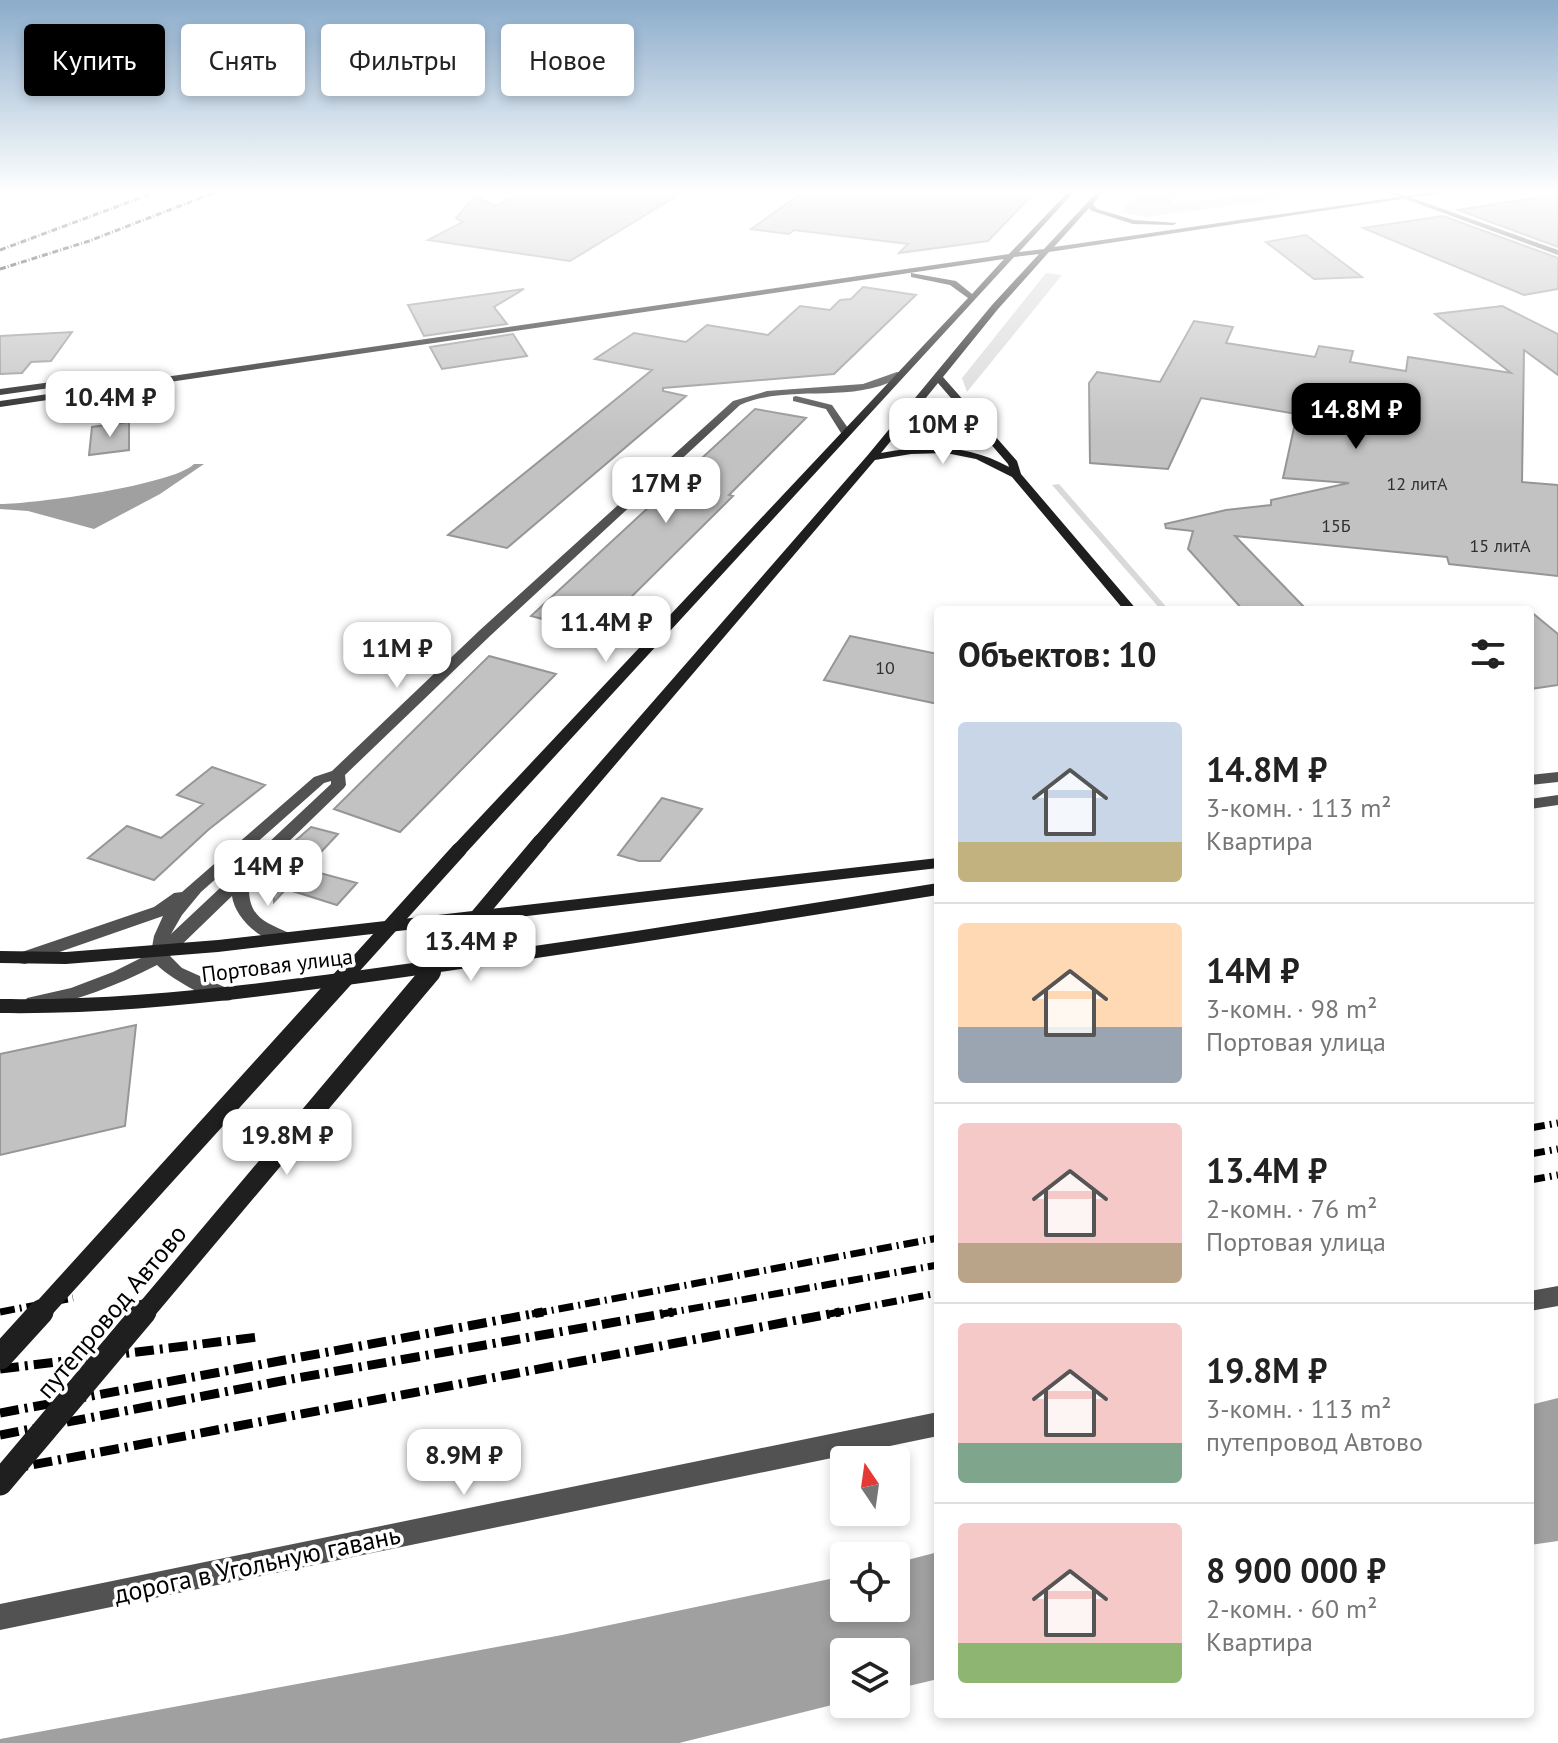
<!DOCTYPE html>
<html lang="ru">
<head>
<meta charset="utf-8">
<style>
	body { margin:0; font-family:"PT Sans",sans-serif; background:#f2f2f2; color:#222; height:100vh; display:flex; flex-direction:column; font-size:30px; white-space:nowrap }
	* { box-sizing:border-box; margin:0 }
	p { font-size:26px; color:#767676 }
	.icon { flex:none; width:44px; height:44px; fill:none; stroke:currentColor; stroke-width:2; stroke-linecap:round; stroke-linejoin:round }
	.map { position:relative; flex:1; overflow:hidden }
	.drawer { position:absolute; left:934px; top:606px; width:600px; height:1112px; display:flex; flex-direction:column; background:#fff; border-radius:8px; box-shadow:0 4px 12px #0003 }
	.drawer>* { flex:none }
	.hud { position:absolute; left:24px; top:24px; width:760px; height:72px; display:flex; gap:16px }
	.needle { width:52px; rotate:347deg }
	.fabs { position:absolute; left:830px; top:1446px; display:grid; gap:16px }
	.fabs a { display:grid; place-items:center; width:80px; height:80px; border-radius:8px; background:#fff; box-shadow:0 4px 12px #0003; font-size:40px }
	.price { position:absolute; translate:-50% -68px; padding:0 18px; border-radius:16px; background:#fff; color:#222; font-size:26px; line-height:52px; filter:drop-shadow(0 2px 4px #0008) }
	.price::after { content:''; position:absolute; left:50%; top:48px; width:24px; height:18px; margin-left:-12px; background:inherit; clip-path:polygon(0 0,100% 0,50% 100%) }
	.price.selected { background:#000; color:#fff }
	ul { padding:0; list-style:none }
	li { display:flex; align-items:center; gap:24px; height:200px; padding:0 24px }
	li+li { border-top:2px solid #e0e0e0 }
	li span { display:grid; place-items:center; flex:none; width:224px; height:160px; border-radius:8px; color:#555 }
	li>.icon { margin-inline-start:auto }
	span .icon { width:96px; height:96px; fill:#fffc; stroke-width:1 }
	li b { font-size:34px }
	h2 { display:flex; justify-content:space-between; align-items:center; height:96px; padding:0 24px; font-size:34px }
	.chip { padding:0 28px; border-radius:8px; background:#fff; box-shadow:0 4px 12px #0003; font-size:28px; line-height:72px }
	.chip.selected { background:#000; color:#fff }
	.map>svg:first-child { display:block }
	.green { fill:#d9d9d9 }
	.water { fill:#a0a0a0 }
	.building { fill:#c2c2c2; stroke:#969696; stroke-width:2 }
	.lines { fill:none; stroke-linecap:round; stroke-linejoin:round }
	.street { fill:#525252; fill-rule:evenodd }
	.secondary { fill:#1f1f1f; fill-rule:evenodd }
	.rail-far2 { stroke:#000; stroke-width:3; stroke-dasharray:6 2 1 2; stroke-linecap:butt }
	.rail-far1 { stroke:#000; stroke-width:7; stroke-dasharray:15 5 2 5; stroke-linecap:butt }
	.rail { stroke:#000; stroke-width:9; stroke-dasharray:19 6 3 6; stroke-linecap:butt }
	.secondary-bridge-far2 { stroke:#1f1f1f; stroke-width:15 }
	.secondary-bridge-far1 { stroke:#1f1f1f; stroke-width:20 }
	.secondary-bridge { stroke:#1f1f1f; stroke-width:25 }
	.labels { text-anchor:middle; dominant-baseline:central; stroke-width:7; stroke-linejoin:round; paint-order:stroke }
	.number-label { font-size:18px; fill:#303030 }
	.street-label { font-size:22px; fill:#000; stroke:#fff }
	.near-street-label { font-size:26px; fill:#000; stroke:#fff }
</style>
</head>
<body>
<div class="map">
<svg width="1558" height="1743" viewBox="0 0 1558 1743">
	<rect width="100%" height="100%" fill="#fff"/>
	<path class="green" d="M1137,192h41l-8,12 89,-12h69l-182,25 -25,-5z
		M1046,273l16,2 -95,117 -5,-14z
		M941,410h7l26,33 -55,-4z
		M1059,484l110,126h-8l-109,-125z"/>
	<path class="water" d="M194,464h10l-44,30 -66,35 -66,-18 -28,-2v-5c34,0 173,-19 194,-40z
		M1558,1398v143l-28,4v-140z
		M938,1552v127l-42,10v-37h-52v50l-165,41h-679v-4l562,-104 282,-59v32h52v-45z"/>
	<path class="building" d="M522,192h161l-113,69 -142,-21 35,-18 -7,-4 19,-22 20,10z
		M803,192h232l-47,49 -89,12 9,-9 -114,-14 -5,4 -38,-5z
		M1558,194v53l-100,-37z
		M1443,216l115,42v31l-34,6 -161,-67z
		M1306,235l56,42 -48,2 -48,-37z
		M863,287l53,8 -82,79 -171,14v3l23,5 -179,152 -59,-13 204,-165 -57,-11 39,-26 52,9 21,-17 61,10 32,-29 30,4 10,-10 11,-1z
		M524,289l-30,18 13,17 -83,12 -16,-31z
		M1502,306l56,28v41l-34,-25 -2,132 36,3v91l-109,-12 -2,-7 -212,-21 72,74h-64l-55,-61 5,-18 -27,-3 -1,-4 61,-14 45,-5v-5l78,-17 -66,-5 14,-64 -96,-16 -33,71 -78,-6 -1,-80 8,-11 63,10 34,-61 39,6 -7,16 89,14 4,-11 34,5 -3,11 56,9 2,-14 103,16 -76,-59z
		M72,332l-21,29 -20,1 -9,11 -22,1v-38z
		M513,334l14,22 -85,13 -12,-22z
		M755,409l51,9 -77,77 4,1 -138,137 -64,-17z
		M129,422v28l-40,5 3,-28z
		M1530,611l28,23v51l-28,4z
		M850,636l88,18v50l-114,-24z
		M489,656l67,18 -156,158 -66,-23z
		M212,767l53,18 -57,45 -54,50 -66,-22 39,-32 34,12 42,-34 -26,-9z
		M662,798l40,11 -42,52h-21l-21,-6z
		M311,827l27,7 -33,35 52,14 -20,22 -51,-16 -12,13 -3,-40z
		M136,1025l-11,101 -125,29v-101z"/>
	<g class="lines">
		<path class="street" d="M1386,192h9l163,58v5z
			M897,372l8,2c-49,33 -113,8 -165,31l-250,231 -145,139 1,10 -2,3 -95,92c-2,36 12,41 43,54l2,4 -2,4c-25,6 -57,-22 -60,-46l-62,60 12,12 49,22 3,5 -3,5c-17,5 -62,-23 -74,-35 -40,21 -80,35 -124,45l-6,-2 -3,-5 3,-5 44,-10 42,-16 38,-19 3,-17 9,-20 -138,48 -6,-1 -3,-5 3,-5 135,-46 20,-14 8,-1 132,-115 18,-6 148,-141 253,-229 34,-10 96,-7zM331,781v3l-160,150 11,-19 19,-23 123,-109z
			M796,396l36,9 18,26 -9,2 -15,-24 -33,-8v-4z
			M1558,772v10l-28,3v-10z
			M1558,795v10l-28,4v-10z
			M1558,1286v20l-28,5v-20z
			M938,1412v24l-938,194v-26z"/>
		<path class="secondary" d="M1068,192h6l-55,60 25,-3 53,-57h6l-10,12 4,5 37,11 43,3 -4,2 -40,-1 -41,-13 -3,-3 -35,39 379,-55h15l-399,60 -51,57 -55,68 74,84 4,13 116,136h-13l-112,-133 -36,-18 -30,-6 -35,1 -36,6 -329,386h-12l-2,-4 2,-4 333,-382 125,-151 47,-51 -25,3 -549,597h-12l-2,-4 2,-4 515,-548 -18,-13 -39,-8v-4l45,8 16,13 32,-35 -1004,148v-6l1009,-147zM938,383l70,81 1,3c-41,-23 -84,-23 -128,-14z
			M118,373l3,1v4l-121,17v-6z
			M938,858v10l-720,84 -152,12 -66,-1v-12l66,1 152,-12z
			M938,883v12c-180,29 -359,58 -540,83 -132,18 -264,37 -398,35v-14c134,2 266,-16 398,-34 181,-24 360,-53 540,-82z"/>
		<path class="rail-far2" d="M0,250l156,-58
			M0,269l89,-28 127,-49"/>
		<path class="rail-far1" d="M1530,1128l28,-5
			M1530,1154l28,-5
			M1530,1180l28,-5
			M0,1312l73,-14
			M532,1314l406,-76
			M662,1314l276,-49
			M829,1314l109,-21"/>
		<path class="rail" d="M0,1369l258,-32
			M0,1413l543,-101
			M0,1435l297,-57 376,-66
			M0,1471l840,-159"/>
		<path class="secondary-bridge-far2" d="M347,974l112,-124
			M429,974l111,-132"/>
		<path class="secondary-bridge-far1" d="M39,1314l310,-342
			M143,1314l288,-342"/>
		<path class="secondary-bridge" d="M0,1357l41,-45
			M0,1483l144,-171"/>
	</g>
	<linearGradient id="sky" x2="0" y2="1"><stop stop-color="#8baccb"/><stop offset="0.44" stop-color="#fff"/><stop offset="1" stop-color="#fff" stop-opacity="0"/></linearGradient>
	<rect width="1558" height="436" fill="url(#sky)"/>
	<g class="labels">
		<g class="number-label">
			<text x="1417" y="483">12 литА</text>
			<text x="1336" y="525">15Б</text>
			<text x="1500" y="545">15 литА</text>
			<text x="885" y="667">10</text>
		</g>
		<g class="street-label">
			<text transform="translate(277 965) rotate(-7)">Портовая улица</text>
		</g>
		<g class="near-street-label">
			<text transform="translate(111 1311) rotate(-50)">путепровод Автово</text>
			<text transform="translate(257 1564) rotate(-12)">дорога в Угольную гавань</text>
		</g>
	</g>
</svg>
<div class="fabs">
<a><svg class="needle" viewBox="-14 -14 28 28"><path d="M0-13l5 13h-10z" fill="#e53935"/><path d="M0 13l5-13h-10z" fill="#767676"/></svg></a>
<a><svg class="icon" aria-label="locate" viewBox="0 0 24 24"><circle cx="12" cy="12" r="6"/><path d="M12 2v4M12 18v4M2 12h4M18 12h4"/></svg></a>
<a><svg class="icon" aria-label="layers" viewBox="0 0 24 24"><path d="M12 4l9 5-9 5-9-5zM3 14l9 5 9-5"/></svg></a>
</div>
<b class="price" style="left:110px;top:439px">10.4M ₽</b>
<b class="price selected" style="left:1356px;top:451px">14.8M ₽</b>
<b class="price" style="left:943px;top:466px">10M ₽</b>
<b class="price" style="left:666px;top:525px">17M ₽</b>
<b class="price" style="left:606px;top:664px">11.4M ₽</b>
<b class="price" style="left:397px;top:690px">11M ₽</b>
<b class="price" style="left:268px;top:908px">14M ₽</b>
<b class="price" style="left:471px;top:983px">13.4M ₽</b>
<b class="price" style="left:287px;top:1177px">19.8M ₽</b>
<b class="price" style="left:464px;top:1497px">8.9M ₽</b>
<div class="hud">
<a class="chip selected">Купить</a>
<a class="chip">Снять</a>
<a class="chip">Фильтры</a>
<a class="chip">Новое</a>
</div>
<section class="drawer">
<h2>Объектов: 10<svg class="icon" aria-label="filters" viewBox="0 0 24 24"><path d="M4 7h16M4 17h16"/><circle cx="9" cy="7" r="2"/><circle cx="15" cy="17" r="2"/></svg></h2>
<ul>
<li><span style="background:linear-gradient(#c9d6e8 75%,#c2b280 0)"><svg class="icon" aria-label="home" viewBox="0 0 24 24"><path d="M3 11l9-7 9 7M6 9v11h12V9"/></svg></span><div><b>14.8M ₽</b><p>3-комн. · 113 m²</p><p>Квартира</p></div></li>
<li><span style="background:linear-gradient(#ffd9b3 65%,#9aa5b1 0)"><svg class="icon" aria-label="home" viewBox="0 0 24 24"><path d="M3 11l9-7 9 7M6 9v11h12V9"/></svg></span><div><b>14M ₽</b><p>3-комн. · 98 m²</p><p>Портовая улица</p></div></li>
<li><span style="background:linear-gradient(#f6c9c9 75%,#b9a48a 0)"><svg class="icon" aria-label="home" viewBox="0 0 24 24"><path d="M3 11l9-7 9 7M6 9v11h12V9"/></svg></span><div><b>13.4M ₽</b><p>2-комн. · 76 m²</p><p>Портовая улица</p></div></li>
<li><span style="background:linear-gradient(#f6c9c9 75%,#7fa58c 0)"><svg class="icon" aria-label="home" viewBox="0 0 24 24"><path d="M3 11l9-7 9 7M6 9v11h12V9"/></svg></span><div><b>19.8M ₽</b><p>3-комн. · 113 m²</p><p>путепровод Автово</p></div></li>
<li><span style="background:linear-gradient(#f6c9c9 75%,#8fb573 0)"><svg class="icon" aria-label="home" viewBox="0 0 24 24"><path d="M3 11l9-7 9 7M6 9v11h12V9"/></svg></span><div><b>8 900 000 ₽</b><p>2-комн. · 60 m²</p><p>Квартира</p></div></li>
</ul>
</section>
</div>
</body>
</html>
